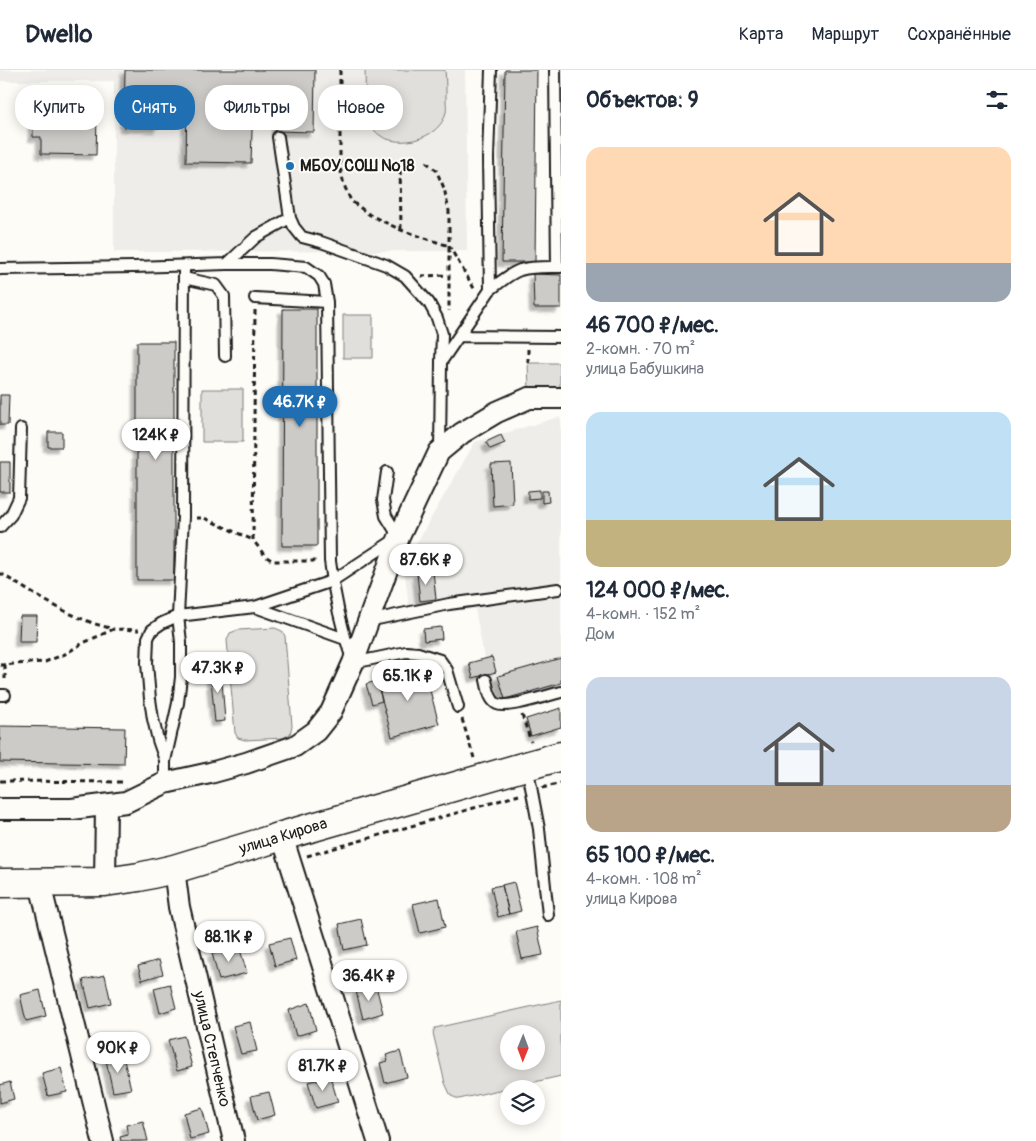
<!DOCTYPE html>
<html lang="ru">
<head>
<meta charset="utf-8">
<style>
	body { margin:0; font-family:Pangolin,sans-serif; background:#f6f6f7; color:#1f2937; height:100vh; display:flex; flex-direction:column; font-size:19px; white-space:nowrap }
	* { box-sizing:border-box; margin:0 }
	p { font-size:16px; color:#747a83 }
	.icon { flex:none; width:28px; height:28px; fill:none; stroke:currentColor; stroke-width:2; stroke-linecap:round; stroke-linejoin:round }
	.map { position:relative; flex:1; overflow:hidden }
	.details { display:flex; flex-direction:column; background:#fff; width:475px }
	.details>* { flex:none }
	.guide { position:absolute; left:15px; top:15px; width:470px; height:45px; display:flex; gap:10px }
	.needle { width:32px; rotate:181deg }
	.fabs { position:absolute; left:500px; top:955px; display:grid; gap:10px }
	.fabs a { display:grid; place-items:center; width:45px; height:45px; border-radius:50%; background:#fff; box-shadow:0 2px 12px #0003; font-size:25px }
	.price { position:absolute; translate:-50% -42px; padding:0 11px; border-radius:18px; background:#fff; color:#222; font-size:16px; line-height:32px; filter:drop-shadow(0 1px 2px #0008) }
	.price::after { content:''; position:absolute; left:50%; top:30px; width:15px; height:11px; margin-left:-8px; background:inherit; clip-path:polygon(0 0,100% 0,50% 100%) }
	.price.selected { background:#1f6fb2; color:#fff }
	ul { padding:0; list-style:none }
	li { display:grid; align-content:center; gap:10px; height:265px; padding:0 25px }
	li span { display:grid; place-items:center; height:155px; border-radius:15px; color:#555 }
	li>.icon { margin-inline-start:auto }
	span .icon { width:90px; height:90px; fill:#fffc; stroke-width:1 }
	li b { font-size:21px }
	h2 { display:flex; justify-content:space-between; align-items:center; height:60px; padding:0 25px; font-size:21px }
	.chip { padding:0 18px; border-radius:20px; background:#fff; box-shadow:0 2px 12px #0003; font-size:18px; line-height:45px }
	.chip.selected { background:#1f6fb2; color:#fff }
	header { display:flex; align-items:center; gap:30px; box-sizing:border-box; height:70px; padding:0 25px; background:#fff; border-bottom:1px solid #e0e1e3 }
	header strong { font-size:24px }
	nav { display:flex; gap:28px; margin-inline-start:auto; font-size:18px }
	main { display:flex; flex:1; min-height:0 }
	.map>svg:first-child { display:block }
	.built { fill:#eeede9 }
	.green { fill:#e0dfdb; stroke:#7e7e7c; fill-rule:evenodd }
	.building { fill:#cccbc8; stroke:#1c1c1c; filter:url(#shadow) }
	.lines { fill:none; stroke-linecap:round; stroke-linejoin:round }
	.service-casing { stroke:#1c1c1c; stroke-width:14 }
	.minor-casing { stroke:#1c1c1c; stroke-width:24 }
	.primary-casing { stroke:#1c1c1c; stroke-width:31 }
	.path { stroke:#1c1c1c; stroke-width:3; stroke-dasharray:5 4; stroke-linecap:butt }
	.service { stroke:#fdfcf7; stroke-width:10 }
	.minor { stroke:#fdfcf7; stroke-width:20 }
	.primary { stroke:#fdfcf7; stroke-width:28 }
	.poi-dot { fill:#1f6fb2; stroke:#fdfcf7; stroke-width:2 }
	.labels { text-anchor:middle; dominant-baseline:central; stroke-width:4; stroke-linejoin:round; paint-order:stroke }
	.poi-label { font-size:16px; font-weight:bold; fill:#1c1c1c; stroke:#fdfcf7; text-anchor:start }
	.street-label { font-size:16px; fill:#1c1c1c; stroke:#fdfcf7 }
</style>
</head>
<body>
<header>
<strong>Dwello</strong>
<nav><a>Карта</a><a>Маршрут</a><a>Сохранённые</a></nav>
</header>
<main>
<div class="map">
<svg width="561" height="1071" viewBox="0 0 561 1071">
	<defs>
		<filter id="shadow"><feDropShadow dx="-4.5" dy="4.5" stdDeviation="1" flood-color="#0004"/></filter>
	</defs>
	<rect width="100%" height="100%" fill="#fdfcf7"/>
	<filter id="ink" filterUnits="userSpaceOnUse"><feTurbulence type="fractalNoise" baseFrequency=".02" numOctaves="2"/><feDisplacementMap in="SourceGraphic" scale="10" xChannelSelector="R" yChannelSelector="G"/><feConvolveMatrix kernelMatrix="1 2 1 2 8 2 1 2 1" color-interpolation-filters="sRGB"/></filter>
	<g filter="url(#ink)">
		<path class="built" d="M0,0h465l2,181 -353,1v-171h-114z
			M559,347l2,3v259l-64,19 -14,-47 -8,-42 -65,7 -6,-51 71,-123z"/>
		<path class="green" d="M365,0h80c1,10 1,21 1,31 0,3 1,8 0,11 -5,28 -54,40 -72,18 -11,-13 -8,-44 -9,-60z
			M343,245h30v43h-30z
			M528,293h32v27h-31z
			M202,319h41v53h-41z
			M275,558l7,3 3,5 7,90 -2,8 -7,4 -38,2 -7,-2 -3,-5 -8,-93 3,-7 8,-3z
			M561,930v76l-102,23 -8,-3 -6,-13 -12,-50 2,-5zM509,964h27v27h-27z"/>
		<path class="building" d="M125,0h190l-1,62 -38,-1 1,-31 -24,-1 -2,64 -65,-1 1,-63 -27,-1 -1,30 -35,-1z
			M505,0h32l-2,192h-33z
			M33,46l64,2 -1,37 -55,-1v-17h-8z
			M533,204l28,1v33h-27z
			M283,239h34v237h-35z
			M137,272h37v238h-37z
			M0,325h9l-1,30h-8z
			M48,362h14v15h-14z
			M501,365l4,8 -15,6 -4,-7z
			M0,392h10v30h-10z
			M511,393l2,41 -20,2 -2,-42z
			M540,420v8l-12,1v-8z
			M542,421h6l1,11 -7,1z
			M433,501l3,28 -16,2 -3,-28z
			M20,546h17l-1,26h-17z
			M441,557l1,12 -18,2 -1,-12z
			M492,587l4,15 -23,6 -4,-15z
			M561,588v25l-56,16 -7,-23z
			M221,597l4,54 -10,1 -5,-54z
			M424,598l15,56 -47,13 -15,-56z
			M377,611l5,20 -10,3 -6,-20z
			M561,638v19l-30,9 -5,-17z
			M0,656l125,2 -1,36 -124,-2z
			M514,812l7,29 -12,3 -7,-29z
			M502,815l7,29 -11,3 -7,-30z
			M439,828l6,29 -25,6 -7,-29z
			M361,849l6,26 -23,5 -5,-26z
			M537,857l6,28 -21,4 -6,-27z
			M290,868l6,22 -21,6 -6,-23z
			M239,876l8,27 -28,7 -7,-27z
			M159,890l4,14 -21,6 -4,-14z
			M105,905l6,28 -21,5 -7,-28z
			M170,914l6,24 -16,5 -6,-25z
			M376,916l7,27 -20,6 -7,-28z
			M40,920l6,26 -20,5 -6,-26z
			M309,933l7,27 -20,6 -7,-26z
			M250,952l7,29 -16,3 -8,-28z
			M184,966l8,31 -15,4 -9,-31z
			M400,981l7,26 -22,6 -5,-20 8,-2 -2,-6z
			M123,986l8,33 -18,3 -7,-32z
			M61,998l6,24 -19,4 -6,-23z
			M330,1006l8,26 -22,6 -8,-26z
			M10,1012l4,17 -14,4v-18z
			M269,1022l6,23 -18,5 -6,-24z
			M202,1038l7,26 -19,5 -6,-26z
			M143,1051l5,20h-27l-1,-4 8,-2 -2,-10z"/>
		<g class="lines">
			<defs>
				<path id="service" d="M555,0l2,197
					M278,67l12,81 4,9 8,10 19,5 65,23 19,11 24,27 8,15 5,16 -1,27
					M227,194l29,-27 34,-19
					M0,199l134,-2 93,-3h43l36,3 13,9 5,8 3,18 3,259c4,35 12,69 23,102l53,-11 12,1 22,7 7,10 11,37
					M184,208l32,7 8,11 1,60
					M490,220c9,-7 19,-16 30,-20 13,-4 28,-3 41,-3
					M255,228l72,4
					M459,266l102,1
					M440,381l1,-89 49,-72 -2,-132 3,-88
					M0,457l11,-12 8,-17 2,-69
					M255,537l77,-26 67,-44 -13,-21 -3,-16 4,-28
					M368,551l81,-17 109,-15
					M486,610c2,8 3,20 11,24 10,5 52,-9 64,-12
					M0,625h5
					M165,690l-7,-20 -5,-21 -3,-20 -3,-36 1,-25 4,-8 10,-7 16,-7 77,-9 90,32
					M527,696l12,63 9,86
					M165,713v-22l13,-58 3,-26v-35l-3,-26 5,-99 1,-251"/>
				<path id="minor" d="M0,739h72l54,-7 39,-19 45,-10 36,-10 49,-17 21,-15 15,-19 22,-49 46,-126 40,-85 23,-19 35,-21 32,-14h32
					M282,766l96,305
					M174,799l5,38 55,234
					M105,812l1,-77
					M40,814l63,257"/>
				<path id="primary" d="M0,813l105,-1 34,-5 35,-8 86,-26 22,-7 279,-80"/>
			</defs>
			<use href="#service" class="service-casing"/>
			<use href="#minor" class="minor-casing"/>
			<use href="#primary" class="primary-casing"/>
			<path class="path" d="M340,0v97l4,18 7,16 19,14 31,15 48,16v65
				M400,91l1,69
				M426,92l10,8 8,18 5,23v35l26,44
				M421,206l27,-1
				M255,240l-2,230 12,16 8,5h44
				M528,279v14
				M196,448h8l49,22
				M0,503c29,18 58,37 90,49 8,3 16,5 23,7
				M0,595l45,-3 20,-8 18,-11 31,-14 25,1
				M5,595v17
				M522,645l9,27
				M462,649l12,39
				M0,711l124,1
				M542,718l19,-5
				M307,786l212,-61"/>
			<use href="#service" class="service"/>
			<use href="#minor" class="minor"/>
			<use href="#primary" class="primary"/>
		</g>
	</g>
	<circle class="poi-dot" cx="290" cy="96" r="5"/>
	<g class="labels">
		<g class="poi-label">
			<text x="300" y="96">МБОУ СОШ №18</text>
		</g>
		<g class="street-label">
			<text transform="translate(283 766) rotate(-17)">улица Кирова</text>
			<text transform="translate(212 979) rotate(77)">улица Степченко</text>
		</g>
	</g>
</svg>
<div class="fabs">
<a><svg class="needle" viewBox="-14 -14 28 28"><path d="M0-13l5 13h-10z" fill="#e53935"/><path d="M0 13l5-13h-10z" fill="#747a83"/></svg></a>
<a><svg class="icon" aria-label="layers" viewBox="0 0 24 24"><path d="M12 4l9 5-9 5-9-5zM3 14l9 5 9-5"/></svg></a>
</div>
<b class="price selected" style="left:300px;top:358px">46.7K ₽</b>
<b class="price" style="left:156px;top:391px">124K ₽</b>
<b class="price" style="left:426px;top:516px">87.6K ₽</b>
<b class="price" style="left:218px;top:624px">47.3K ₽</b>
<b class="price" style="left:408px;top:632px">65.1K ₽</b>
<b class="price" style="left:229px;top:893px">88.1K ₽</b>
<b class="price" style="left:369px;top:932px">36.4K ₽</b>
<b class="price" style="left:118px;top:1004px">90K ₽</b>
<b class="price" style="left:323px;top:1022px">81.7K ₽</b>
<div class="guide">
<a class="chip">Купить</a>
<a class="chip selected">Снять</a>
<a class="chip">Фильтры</a>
<a class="chip">Новое</a>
</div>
</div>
<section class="details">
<h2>Объектов: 9<svg class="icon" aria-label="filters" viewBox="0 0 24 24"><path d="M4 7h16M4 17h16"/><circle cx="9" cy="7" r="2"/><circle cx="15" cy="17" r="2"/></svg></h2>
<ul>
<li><span style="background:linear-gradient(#ffd9b3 75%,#9aa5b1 0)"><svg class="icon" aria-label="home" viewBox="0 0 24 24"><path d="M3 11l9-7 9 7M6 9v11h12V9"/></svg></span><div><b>46 700 ₽/мес.</b><p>2-комн. · 70 m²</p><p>улица Бабушкина</p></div></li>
<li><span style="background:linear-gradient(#bfe0f5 70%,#c2b280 0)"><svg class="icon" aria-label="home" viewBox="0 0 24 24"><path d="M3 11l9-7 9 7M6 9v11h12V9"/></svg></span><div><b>124 000 ₽/мес.</b><p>4-комн. · 152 m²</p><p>Дом</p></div></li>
<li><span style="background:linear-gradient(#c9d6e8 70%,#b9a48a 0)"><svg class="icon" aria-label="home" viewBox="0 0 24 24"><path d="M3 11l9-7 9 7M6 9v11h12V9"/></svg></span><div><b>65 100 ₽/мес.</b><p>4-комн. · 108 m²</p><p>улица Кирова</p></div></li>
</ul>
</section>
</main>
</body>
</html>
